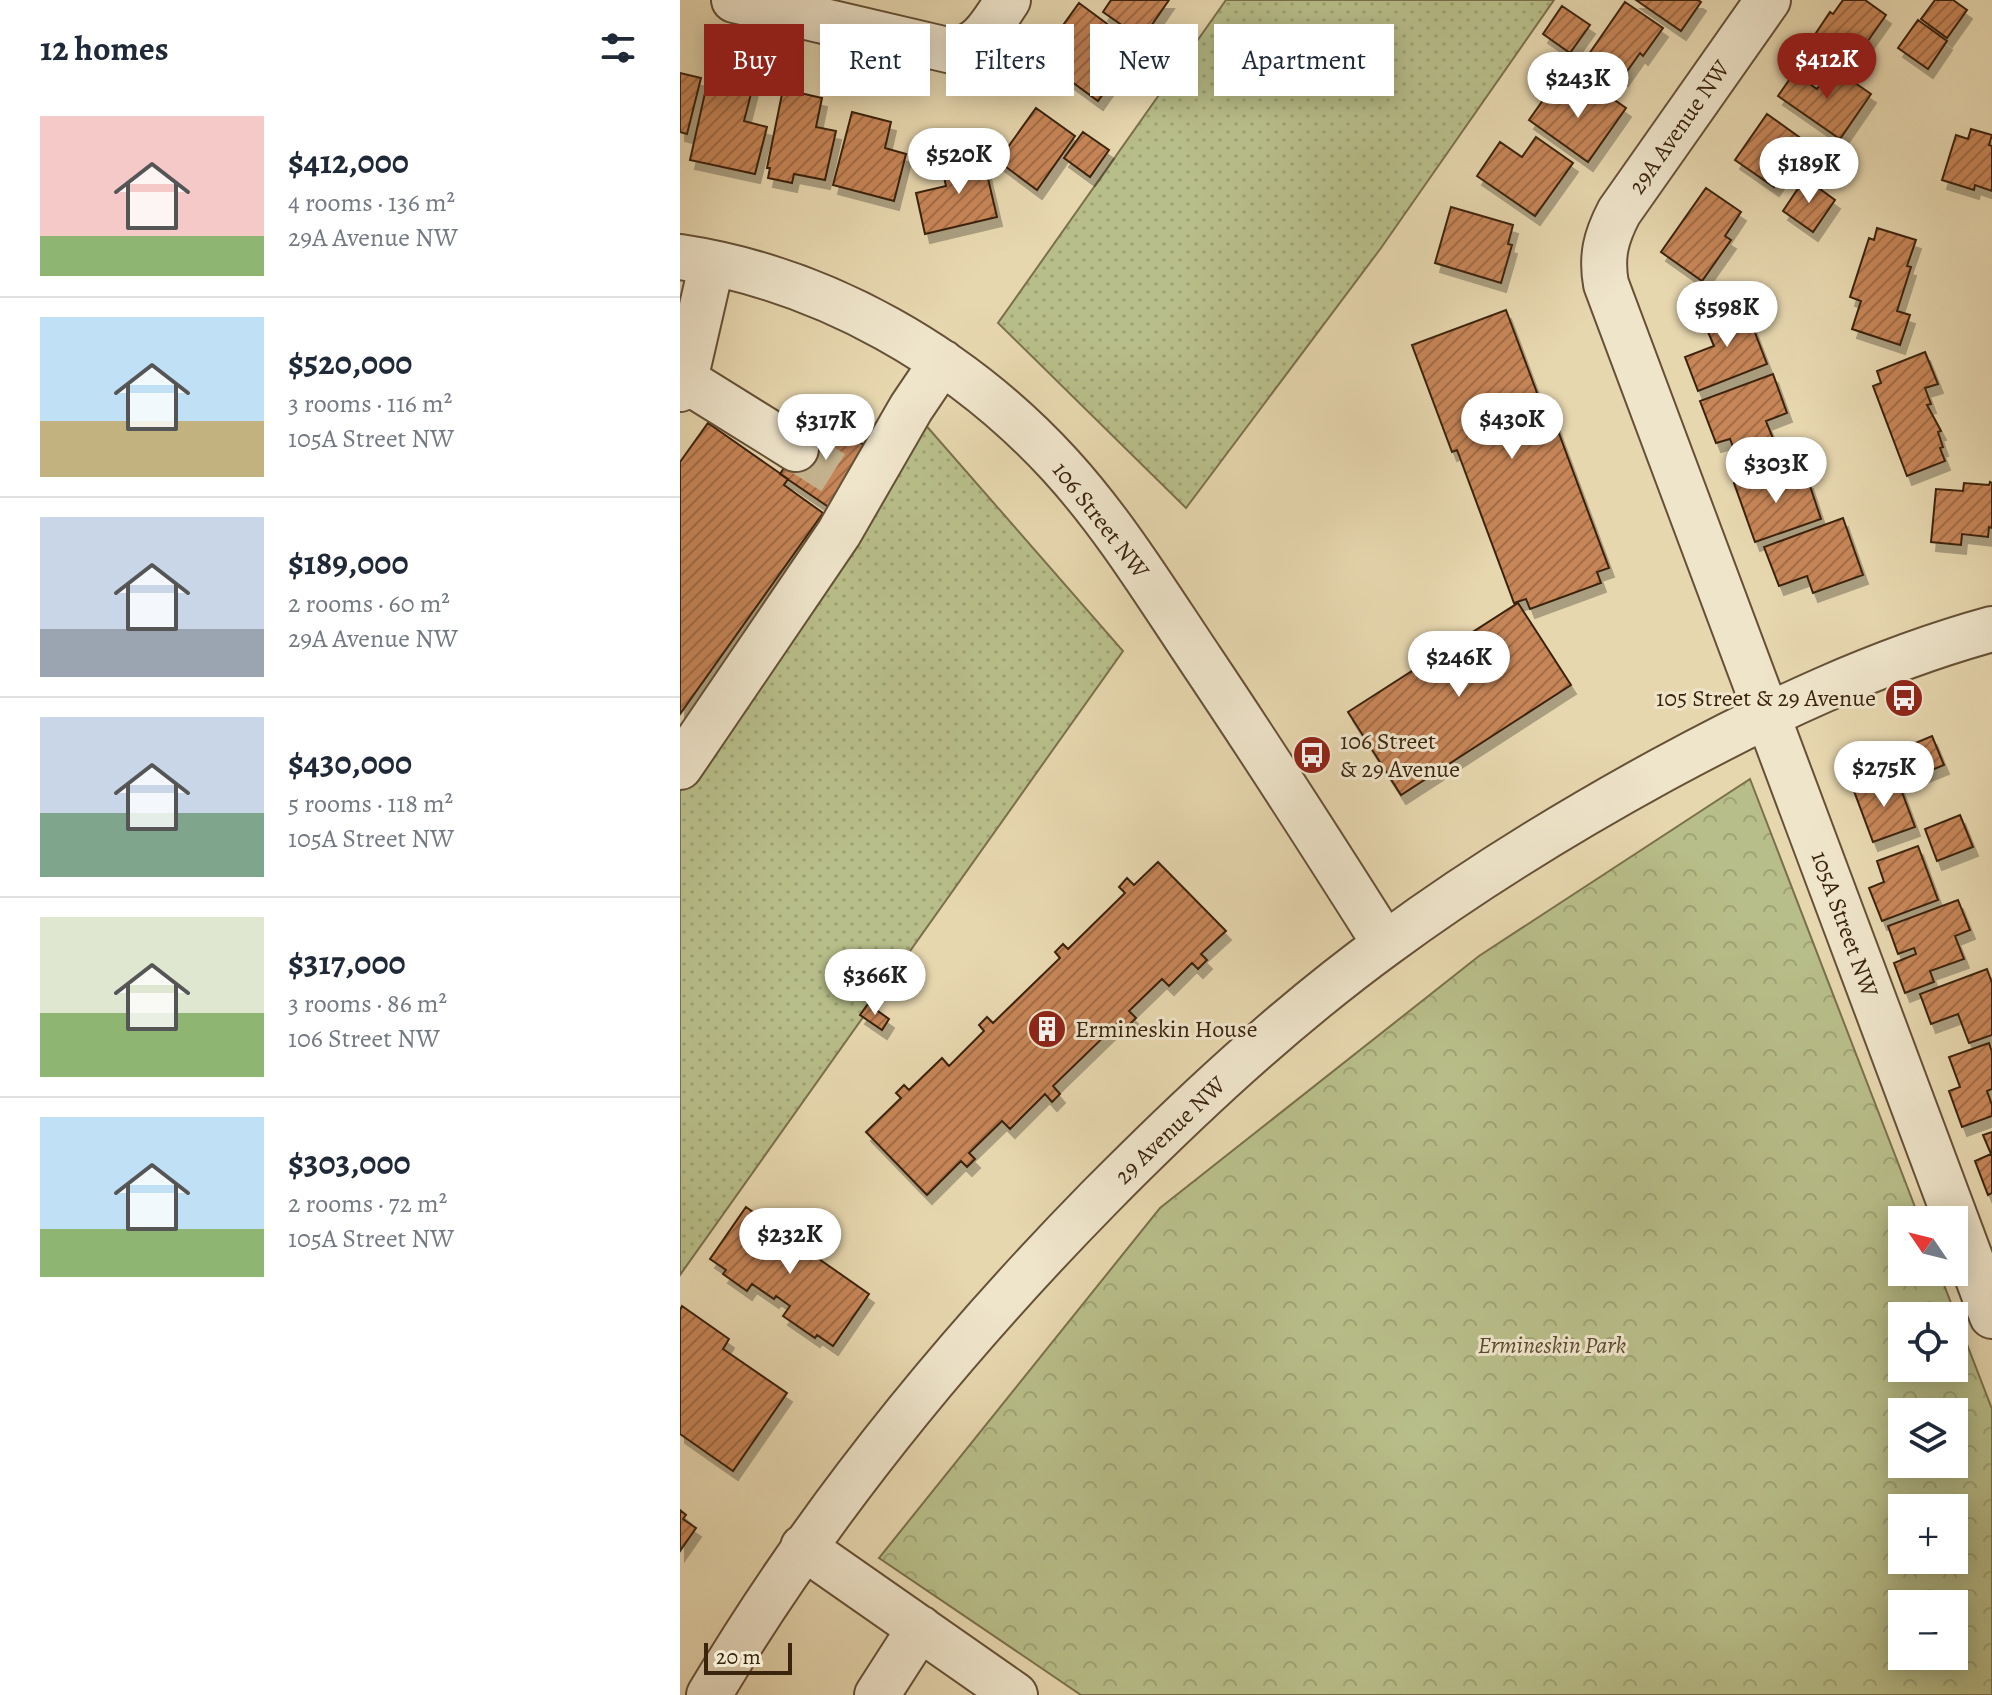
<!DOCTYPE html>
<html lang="en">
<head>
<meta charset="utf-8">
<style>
	body { margin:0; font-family:Alegreya,serif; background:#f2f2f3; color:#1f2937; height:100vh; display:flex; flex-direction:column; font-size:30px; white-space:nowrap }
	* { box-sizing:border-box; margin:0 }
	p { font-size:26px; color:#747a83 }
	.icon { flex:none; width:44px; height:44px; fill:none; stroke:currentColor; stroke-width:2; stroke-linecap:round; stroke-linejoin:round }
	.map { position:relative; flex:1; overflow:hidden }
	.sheet { display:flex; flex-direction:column; background:#fff; width:680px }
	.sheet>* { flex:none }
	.top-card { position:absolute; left:24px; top:24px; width:760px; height:72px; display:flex; gap:16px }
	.needle { width:52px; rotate:305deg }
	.fabs { position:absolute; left:1208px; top:1206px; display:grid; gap:16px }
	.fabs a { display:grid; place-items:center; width:80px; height:80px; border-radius:0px; background:#fff; box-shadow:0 4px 20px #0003; font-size:40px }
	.scale { position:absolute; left:24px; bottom:20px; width:88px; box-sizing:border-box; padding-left:8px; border:4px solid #3b240e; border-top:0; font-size:22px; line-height:28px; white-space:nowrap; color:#3b240e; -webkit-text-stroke:6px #efe5cb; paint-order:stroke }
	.price { position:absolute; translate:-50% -68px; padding:0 18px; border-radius:28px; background:#fff; color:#222; font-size:26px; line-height:52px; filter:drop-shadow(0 2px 4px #0008) }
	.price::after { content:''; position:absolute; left:50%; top:48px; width:24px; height:18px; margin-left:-12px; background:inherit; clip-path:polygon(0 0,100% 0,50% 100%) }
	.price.on { background:#8f2418; color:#fff }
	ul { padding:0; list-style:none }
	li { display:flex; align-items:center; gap:24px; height:200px; padding:0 40px }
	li+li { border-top:2px solid #e0e1e3 }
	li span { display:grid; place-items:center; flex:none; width:224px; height:160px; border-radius:0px; color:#555 }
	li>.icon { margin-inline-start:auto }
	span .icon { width:96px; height:96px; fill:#fffc; stroke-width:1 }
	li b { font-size:34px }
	h2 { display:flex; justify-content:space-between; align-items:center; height:96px; padding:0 40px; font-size:34px }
	.tag { padding:0 28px; border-radius:0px; background:#fff; box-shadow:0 4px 20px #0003; font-size:28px; line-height:72px }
	.tag.on { background:#8f2418; color:#fff }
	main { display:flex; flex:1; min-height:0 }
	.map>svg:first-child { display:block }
	.grass { fill:url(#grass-dots); stroke:#7a714c; stroke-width:2 }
	.park { fill:url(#park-crowns); stroke:#7a714c; stroke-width:2; fill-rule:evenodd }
	.building { fill:url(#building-hatch); stroke:#3b240e; stroke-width:2; filter:url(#shadow) }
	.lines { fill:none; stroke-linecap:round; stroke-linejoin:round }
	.minor-tunnel { stroke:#c5b38f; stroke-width:44; stroke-dasharray:44 22; stroke-linecap:butt }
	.minor-casing { stroke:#665136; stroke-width:48 }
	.minor { stroke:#efe5cb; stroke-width:44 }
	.labels { text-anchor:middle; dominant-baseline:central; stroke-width:6; stroke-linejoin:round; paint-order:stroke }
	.street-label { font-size:24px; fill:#3b240e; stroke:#efe5cb }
	.poi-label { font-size:24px; fill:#3b240e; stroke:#efe5cb; text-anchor:start }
	.park-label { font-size:24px; font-style:italic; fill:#5a4a2d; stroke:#efe5cb }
</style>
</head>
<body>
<main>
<section class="sheet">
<h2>12 homes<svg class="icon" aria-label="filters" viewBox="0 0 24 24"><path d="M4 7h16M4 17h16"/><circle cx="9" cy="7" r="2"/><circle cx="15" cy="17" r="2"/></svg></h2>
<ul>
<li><span style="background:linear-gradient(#f6c9c9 75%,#8fb573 0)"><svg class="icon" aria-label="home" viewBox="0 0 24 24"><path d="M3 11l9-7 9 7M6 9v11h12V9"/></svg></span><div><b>$412,000</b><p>4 rooms · 136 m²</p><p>29A Avenue NW</p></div></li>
<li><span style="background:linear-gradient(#bfe0f5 65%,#c2b280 0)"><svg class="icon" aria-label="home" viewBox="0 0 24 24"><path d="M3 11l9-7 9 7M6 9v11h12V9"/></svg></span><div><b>$520,000</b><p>3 rooms · 116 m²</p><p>105A Street NW</p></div></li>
<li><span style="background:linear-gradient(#c9d6e8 70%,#9aa5b1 0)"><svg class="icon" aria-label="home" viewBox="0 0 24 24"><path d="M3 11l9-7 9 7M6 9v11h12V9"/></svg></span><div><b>$189,000</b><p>2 rooms · 60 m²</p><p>29A Avenue NW</p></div></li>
<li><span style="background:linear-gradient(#c9d6e8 60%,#7fa58c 0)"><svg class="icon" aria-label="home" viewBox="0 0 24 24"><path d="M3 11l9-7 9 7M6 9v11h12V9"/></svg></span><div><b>$430,000</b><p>5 rooms · 118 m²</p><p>105A Street NW</p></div></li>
<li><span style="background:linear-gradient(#dfe7d0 60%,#8fb573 0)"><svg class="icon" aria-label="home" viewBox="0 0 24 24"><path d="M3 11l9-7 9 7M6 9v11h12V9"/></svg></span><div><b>$317,000</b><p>3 rooms · 86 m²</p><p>106 Street NW</p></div></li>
<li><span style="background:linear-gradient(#bfe0f5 70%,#8fb573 0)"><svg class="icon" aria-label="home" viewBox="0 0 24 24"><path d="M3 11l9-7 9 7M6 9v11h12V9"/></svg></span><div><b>$303,000</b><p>2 rooms · 72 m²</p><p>105A Street NW</p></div></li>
</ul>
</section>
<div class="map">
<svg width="1312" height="1695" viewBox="0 0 1312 1695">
	<defs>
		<pattern id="grass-dots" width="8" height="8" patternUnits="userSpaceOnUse" patternTransform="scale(2)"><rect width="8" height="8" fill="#b8be89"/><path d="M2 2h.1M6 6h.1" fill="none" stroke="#9fa375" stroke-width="1.8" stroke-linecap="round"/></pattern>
		<pattern id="park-crowns" width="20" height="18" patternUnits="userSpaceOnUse" patternTransform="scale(2)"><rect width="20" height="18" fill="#b8be89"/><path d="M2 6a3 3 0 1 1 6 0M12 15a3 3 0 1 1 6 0" fill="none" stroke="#9fa375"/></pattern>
		<pattern id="building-hatch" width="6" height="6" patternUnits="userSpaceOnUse" patternTransform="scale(2)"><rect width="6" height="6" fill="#c78658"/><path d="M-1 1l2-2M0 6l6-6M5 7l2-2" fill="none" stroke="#a36d47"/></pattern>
		<filter id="shadow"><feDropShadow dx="5" dy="9" stdDeviation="0" flood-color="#0004"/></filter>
	</defs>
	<rect width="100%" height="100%" fill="#e7d7af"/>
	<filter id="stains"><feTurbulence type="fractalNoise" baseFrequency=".0025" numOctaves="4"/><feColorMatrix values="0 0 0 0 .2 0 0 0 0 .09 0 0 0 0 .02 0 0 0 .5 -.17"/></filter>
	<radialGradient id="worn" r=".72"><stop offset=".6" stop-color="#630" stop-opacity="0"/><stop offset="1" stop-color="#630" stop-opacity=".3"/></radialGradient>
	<path class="grass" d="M546,0h328l-173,248 -195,260 -188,-185z
		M243,422l200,229 -443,624v-504z"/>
	<path class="park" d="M1070,779l170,441h-18v52h37l53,137v286h-911l-202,-137 281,-350 319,-252zM1222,1316h52v52h-52zM1222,1412h52v52h-52zM1222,1508h52v52h-52zM1222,1604h52v52h-52z"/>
	<path class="building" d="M431,0h58l-27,39 -39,-27z
		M956,0h62l3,2 -20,29z
		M1163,0h22l21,15 -35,50 -39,-26 18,-27 3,2z
		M1255,0h18l14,10 -20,28 -26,-19z
		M945,2l38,26 -20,28 -3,-3 -17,24 -34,-23z
		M399,3l58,43 -39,55 -45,-33 17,-23 -14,-10z
		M882,6l28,19 -20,28 -27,-19z
		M1238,20l29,21 -19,28 -30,-21z
		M1152,67l39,27 -31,45 -62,-43 16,-23 23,16z
		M0,73l21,5 -14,56 -7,-2z
		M29,75l44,11 -9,35 23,6 -12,47 -65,-14z
		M873,86l29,21 14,-20 30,21 -38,54 -59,-42z
		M103,89l39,9 -6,29 20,4 -11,49 -31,-6 -2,9 -24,-5 2,-10h-3z
		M356,108l39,28 -38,54 -39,-29z
		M172,112l39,10 -6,26 21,6 -12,47 -61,-16z
		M1087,114l39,28 -32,45 -39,-27z
		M1291,129l21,6 -3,10 3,1v45l-17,-6 -1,5 -32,-10 14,-45 12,4z
		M403,132l26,18 -19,27 -26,-19z
		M856,137l37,26 -38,53 -58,-40 23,-34 22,15z
		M300,144l17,73 -72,17 -9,-41 30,-7 -2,-9 19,-4 -5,-24z
		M1125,178l30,22 -22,32 -30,-21z
		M1026,188l35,24 -16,24 6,4 -29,41 -41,-29z
		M771,207l62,18 -5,19 4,1 -11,38 -66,-20z
		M1197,228l39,12 -9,26 4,1 -14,44 13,4 -10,30 -48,-16 9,-28 -11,-4 19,-59 5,2z
		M1064,304l23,60 -69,27 -13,-34 29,-11 -11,-26z
		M826,310l39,104 6,-2 58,156 -12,4 4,11 -71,26 -4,-10 -12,4 -57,-153 -5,2 -40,-107z
		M1245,352l13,32 -13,4 6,16 -4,1 14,26 -3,1 5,15 -3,1 5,13 -38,15 -34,-90 8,-3 -4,-12z
		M1093,374l14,39 -21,8 12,30 -38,14 -10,-26 -14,4 -16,-42z
		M139,415l54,36 -40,59 -53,-36z
		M28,423l80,56 -4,6 39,28 -143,201v-252z
		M1095,468l7,20 26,-8 13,39 -66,23 -21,-59z
		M1310,482l2,1v45l-3,-1 -1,10 -26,-3 -1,11 -30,-3 5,-53 27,2 1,-8 25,2z
		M1163,518l20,57 -50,18 -6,-17 -28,10 -15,-39z
		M838,603l53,82 -170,110 -53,-83z
		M1252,736l12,29 -32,13 -11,-29z
		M1216,776l19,51 -42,15 -19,-51z
		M1280,815l13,32 -36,14 -12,-32z
		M1238,846l20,54 -56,21 -13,-33 15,-6 -7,-21z
		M478,862l68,69 -25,23 6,6 -9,9 -6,-6 -23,23 -7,-7 -33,32 7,7 -9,9 -7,-6 -67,65 7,8 -8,8 -7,-8 -35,35 -8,-8 -33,32 6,6 -8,8 -6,-6 -34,34 -61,-63 35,-34 -5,-5 8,-8 5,5 33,-32 7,8 35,-35 -5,-6 8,-8 6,6 67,-65 -5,-6 8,-8 5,5 57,-56 -6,-6 8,-9 7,7z
		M1278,900l12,30 -15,6 9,23 -34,12 4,11 -29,11 -11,-30 22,-9 -2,-6 -16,6 -10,-28z
		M1307,969l5,14v52l-23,8 -11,-29 -27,10 -11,-30z
		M188,1004l21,15 -7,11 -22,-15z
		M1309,1043l3,9v37l-5,2 5,14v11l-30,11 -13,-36 11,-4 -11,-30z
		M1312,1132v61l-4,2 -13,-34 16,-7 -8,-19z
		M66,1207l38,27 5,-6 24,17 -4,7 60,42 -36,52 -16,-11 -2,3 -32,-22 7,-10 -14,-10 -2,3 -22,-15 -5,7 -24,-17 3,-4 -16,-11z
		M2,1306l47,33 -6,10 64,44 -54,78 -53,-37v-124z
		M0,1510l6,5 -3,4 13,9 -16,23z"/>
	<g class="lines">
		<path class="minor-tunnel" d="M116,449l55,35"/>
		<defs>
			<path id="minor" d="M54,0l218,51c29,-3 41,-29 56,-51
				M1088,0l-149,212c-13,25 -18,44 -13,72l386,1032
				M0,257c145,22 281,100 380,208 54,59 96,128 141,195 63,94 124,189 184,284
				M5,380l111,69
				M0,389l5,-9 27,-117
				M0,767l159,-234 72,-125 31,-46
				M123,1547l212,148
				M29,1695c108,-182 242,-346 390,-497 90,-91 185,-180 288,-255 87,-64 180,-121 275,-173 105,-57 214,-109 330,-141
				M197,1695l43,-67"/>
		</defs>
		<use href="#minor" class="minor-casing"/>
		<use href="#minor" class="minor"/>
	</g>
	<defs>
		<symbol id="bus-disc" viewBox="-11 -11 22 22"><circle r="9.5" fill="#8f2418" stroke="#efe5cb"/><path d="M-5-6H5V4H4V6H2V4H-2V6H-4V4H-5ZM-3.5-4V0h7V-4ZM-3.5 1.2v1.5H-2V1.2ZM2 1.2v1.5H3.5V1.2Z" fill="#fff"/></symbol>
		<symbol id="building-disc" viewBox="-11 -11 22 22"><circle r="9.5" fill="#8f2418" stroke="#efe5cb"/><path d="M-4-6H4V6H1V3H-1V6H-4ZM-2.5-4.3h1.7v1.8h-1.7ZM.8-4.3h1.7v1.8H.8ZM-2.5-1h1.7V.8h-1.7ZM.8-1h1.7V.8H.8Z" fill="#fff"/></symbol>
	</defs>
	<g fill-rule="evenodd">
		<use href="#bus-disc" x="1202" y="676" width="44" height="44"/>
		<use href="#bus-disc" x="610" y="733" width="44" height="44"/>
		<use href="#building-disc" x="345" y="1007" width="44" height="44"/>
	</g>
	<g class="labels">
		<g class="street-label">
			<text transform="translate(999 127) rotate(-55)">29A Avenue NW</text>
			<text transform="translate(421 520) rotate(52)">106 Street NW</text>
			<text transform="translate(1165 924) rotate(70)">105A Street NW</text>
			<text transform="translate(490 1130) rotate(-44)">29 Avenue NW</text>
		</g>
		<g class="poi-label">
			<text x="1196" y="698" text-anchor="end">105 Street &amp; 29 Avenue</text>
			<text x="660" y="741">106 Street<tspan x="660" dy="28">&amp; 29 Avenue</tspan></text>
			<text x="395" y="1029">Ermineskin House</text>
		</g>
		<g class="park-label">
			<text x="872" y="1345">Ermineskin Park</text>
		</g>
	</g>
	<rect width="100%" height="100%" filter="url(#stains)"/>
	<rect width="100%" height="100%" fill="url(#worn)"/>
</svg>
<div class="fabs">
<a><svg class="needle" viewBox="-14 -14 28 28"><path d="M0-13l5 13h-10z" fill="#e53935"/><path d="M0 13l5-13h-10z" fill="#747a83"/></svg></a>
<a><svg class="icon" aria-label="locate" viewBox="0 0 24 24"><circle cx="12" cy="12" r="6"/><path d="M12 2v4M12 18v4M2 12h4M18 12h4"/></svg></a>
<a><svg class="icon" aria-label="layers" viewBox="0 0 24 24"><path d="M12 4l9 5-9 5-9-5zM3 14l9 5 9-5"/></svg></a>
<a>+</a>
<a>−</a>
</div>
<div class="scale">20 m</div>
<b class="price on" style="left:1147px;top:101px">$412K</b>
<b class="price" style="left:898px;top:120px">$243K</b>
<b class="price" style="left:279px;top:196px">$520K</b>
<b class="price" style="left:1129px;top:205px">$189K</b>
<b class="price" style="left:1047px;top:349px">$598K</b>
<b class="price" style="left:832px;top:461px">$430K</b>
<b class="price" style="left:146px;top:462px">$317K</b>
<b class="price" style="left:1096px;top:505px">$303K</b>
<b class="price" style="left:779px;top:699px">$246K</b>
<b class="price" style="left:1204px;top:809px">$275K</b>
<b class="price" style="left:195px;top:1017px">$366K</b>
<b class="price" style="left:110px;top:1276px">$232K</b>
<div class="top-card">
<a class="tag on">Buy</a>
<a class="tag">Rent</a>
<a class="tag">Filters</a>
<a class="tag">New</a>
<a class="tag">Apartment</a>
</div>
</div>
</main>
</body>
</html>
